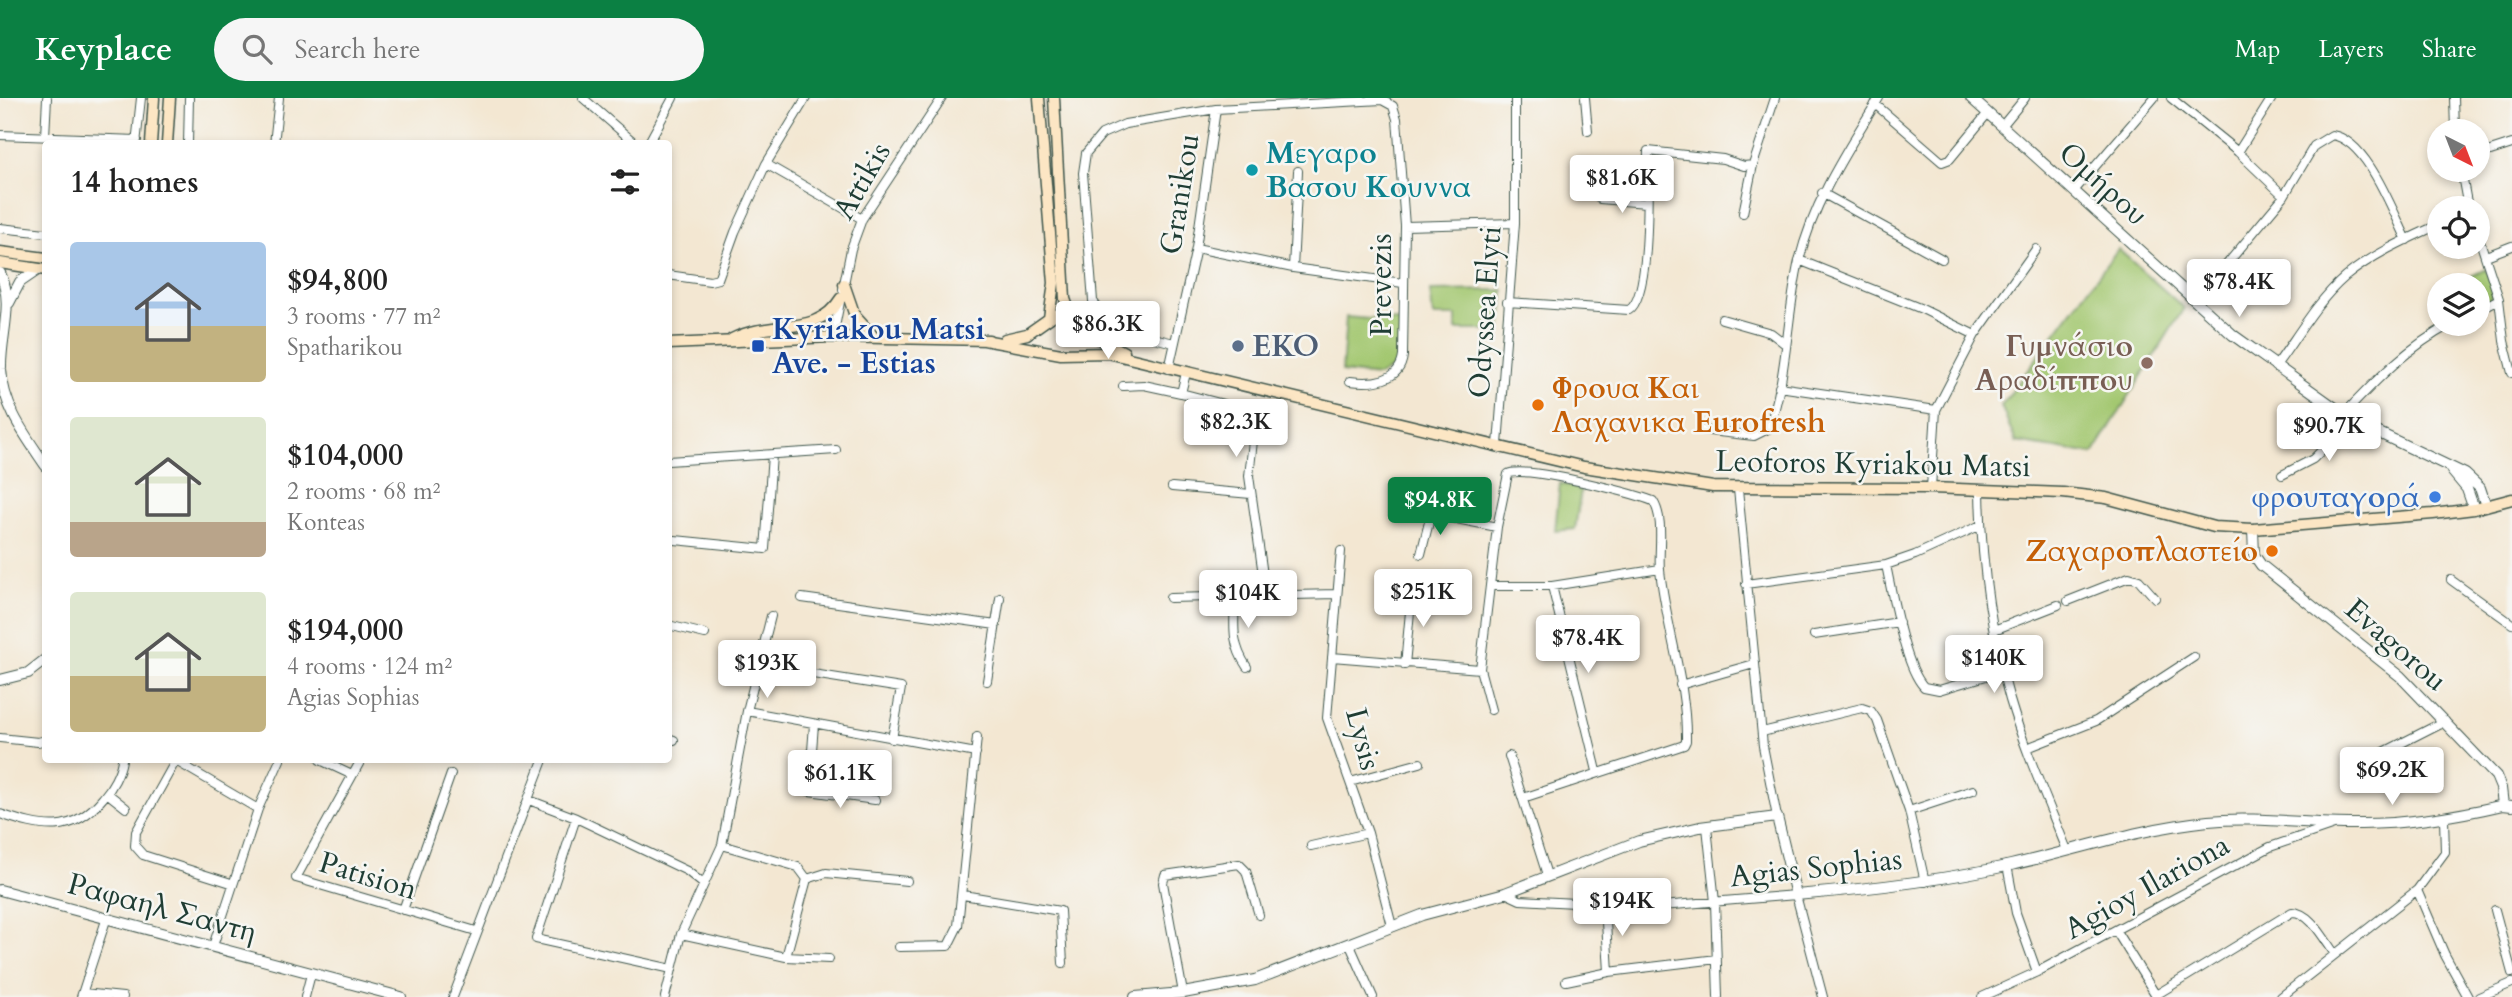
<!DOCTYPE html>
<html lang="en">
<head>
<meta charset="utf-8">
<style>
	body { margin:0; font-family:Cardo,serif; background:#f6f6f6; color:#222; height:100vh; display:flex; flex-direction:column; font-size:26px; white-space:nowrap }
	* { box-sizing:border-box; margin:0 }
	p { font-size:23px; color:#767676 }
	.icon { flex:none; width:38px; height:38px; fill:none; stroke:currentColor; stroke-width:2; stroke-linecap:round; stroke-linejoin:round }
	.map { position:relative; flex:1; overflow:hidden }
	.sheet { position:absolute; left:42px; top:42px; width:630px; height:623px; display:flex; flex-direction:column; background:#fff; border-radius:7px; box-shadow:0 4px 10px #0003 }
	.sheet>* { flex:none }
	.needle { width:46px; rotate:138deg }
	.fabs { position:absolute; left:2427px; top:21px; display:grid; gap:14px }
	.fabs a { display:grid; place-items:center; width:63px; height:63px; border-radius:50%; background:#fff; box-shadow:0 4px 10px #0003; font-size:35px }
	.price { position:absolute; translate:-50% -60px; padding:0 16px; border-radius:7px; background:#fff; color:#222; font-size:23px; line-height:46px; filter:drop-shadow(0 2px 4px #0008) }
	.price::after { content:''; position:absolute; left:50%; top:42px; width:21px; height:16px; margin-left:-10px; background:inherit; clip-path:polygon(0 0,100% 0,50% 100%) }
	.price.selected { background:#0b8043; color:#fff }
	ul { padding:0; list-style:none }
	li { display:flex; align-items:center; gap:21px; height:175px; padding:0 28px }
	li span { display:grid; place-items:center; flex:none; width:196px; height:140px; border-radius:7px; color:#555 }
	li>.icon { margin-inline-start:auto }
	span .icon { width:84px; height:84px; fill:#fffc; stroke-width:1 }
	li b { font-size:30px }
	h2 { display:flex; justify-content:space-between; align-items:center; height:84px; padding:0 28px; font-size:30px }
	header { display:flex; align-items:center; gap:42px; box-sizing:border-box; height:98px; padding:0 35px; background:#0b8043; color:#fff }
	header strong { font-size:33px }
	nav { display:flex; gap:38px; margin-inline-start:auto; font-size:24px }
	.search { width:490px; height:63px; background:#f6f6f6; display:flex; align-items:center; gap:18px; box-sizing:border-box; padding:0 24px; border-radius:38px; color:#767676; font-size:26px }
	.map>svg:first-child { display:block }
	.green { fill:#a3c770; stroke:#618252; stroke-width:2 }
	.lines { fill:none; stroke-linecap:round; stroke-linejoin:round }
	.minor-casing { stroke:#3f564c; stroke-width:10 }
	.tertiary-casing { stroke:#3f564c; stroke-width:12 }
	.secondary-casing { stroke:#3f564c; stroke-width:13 }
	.minor { stroke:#fff; stroke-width:8 }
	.tertiary { stroke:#fff; stroke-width:10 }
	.secondary { stroke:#fce6c4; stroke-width:10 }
	.culture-dot { fill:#0f9aa8; stroke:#f6f6f2; stroke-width:2.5 }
	.transit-dot { fill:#1a4fb4; stroke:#f6f6f2; stroke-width:2.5 }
	.service-dot { fill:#5c6f8a; stroke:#f6f6f2; stroke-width:2.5 }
	.education-dot { fill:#8d6e63; stroke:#f6f6f2; stroke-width:2.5 }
	.food-dot { fill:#e8710a; stroke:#f6f6f2; stroke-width:2.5 }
	.shop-dot { fill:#3f7fe0; stroke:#f6f6f2; stroke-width:2.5 }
	.labels { text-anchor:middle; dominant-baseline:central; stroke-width:5; stroke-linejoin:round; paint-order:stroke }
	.culture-label { font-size:30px; font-weight:bold; fill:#0d838f; stroke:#f6f6f2; text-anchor:start }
	.street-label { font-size:30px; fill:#1f3d34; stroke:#f6f6f2 }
	.transit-label { font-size:30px; font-weight:bold; fill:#164399; stroke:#f6f6f2; text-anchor:start }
	.service-label { font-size:30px; font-weight:bold; fill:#4e5e75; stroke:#f6f6f2; text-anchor:start }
	.education-label { font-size:30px; font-weight:bold; fill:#785e54; stroke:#f6f6f2; text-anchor:end }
	.food-label { font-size:30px; font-weight:bold; fill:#c56008; stroke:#f6f6f2; text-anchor:start }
	.shop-label { font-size:30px; font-weight:bold; fill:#366cbe; stroke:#f6f6f2; text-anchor:end }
</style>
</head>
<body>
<header>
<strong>Keyplace</strong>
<div class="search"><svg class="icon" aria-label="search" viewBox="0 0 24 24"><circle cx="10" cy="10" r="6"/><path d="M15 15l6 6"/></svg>Search here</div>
<nav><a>Map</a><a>Layers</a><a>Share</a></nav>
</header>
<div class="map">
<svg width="2512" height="899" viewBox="0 0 2512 899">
	<rect width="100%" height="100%" fill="#f6f6f2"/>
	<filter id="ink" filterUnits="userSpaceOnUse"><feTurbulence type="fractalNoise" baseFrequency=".0143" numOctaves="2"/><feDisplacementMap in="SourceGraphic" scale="14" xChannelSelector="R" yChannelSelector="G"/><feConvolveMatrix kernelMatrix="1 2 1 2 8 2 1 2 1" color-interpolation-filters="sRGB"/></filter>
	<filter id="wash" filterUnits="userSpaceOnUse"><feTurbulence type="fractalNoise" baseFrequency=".00686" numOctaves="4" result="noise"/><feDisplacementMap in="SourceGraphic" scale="28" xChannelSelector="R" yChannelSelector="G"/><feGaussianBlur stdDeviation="1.57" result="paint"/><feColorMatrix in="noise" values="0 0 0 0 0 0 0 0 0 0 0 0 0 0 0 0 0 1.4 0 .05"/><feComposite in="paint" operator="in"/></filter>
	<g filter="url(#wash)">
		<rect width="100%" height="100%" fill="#f3e7d2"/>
		<path class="green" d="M2118,151l66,59 -91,146 -77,-12 -15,-36z
			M2486,171l7,23 -3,9 -12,6v-22h-13l2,-7z
			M1504,192l-3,40h-45v-14h-23l-3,-25z
			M1346,219l58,5 -6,43 -20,11 -36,-4z
			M1560,385l21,7 -6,39 -20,2z"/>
	</g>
	<g filter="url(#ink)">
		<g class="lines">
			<defs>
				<path id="minor" d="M583,0l53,46
					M1585,0l3,33
					M2171,0l67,54 46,44
					M2454,0l1,33
					M1875,6l67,58 8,-3 38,-46
					M2002,28l23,-28
					M0,37l137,5
					M45,38l2,-38
					M136,46l5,-46
					M188,46l1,-46
					M274,46l5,-46
					M648,46l25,-46
					M2238,54l34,-54
					M2478,57l34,-11
					M766,66l96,55
					M2461,72l7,38
					M2074,93l80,-93
					M1822,95l120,66
					M1600,101l46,4
					M1743,115l10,-48 22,-67
					M1405,128l110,-3
					M0,130l46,5
					M2478,137l21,64 5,42 8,32
					M1196,150l97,20 110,15
					M2486,158l26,-10
					M1799,162l123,49 53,26
					M1293,170l5,-97
					M668,177l42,6 8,-2 17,-47 31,-68 40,-66
					M843,191l8,-40 11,-30 80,-121
					M2196,203l88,-105 30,-50 18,-11c35,5 60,75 75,105
					M1507,204l122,8c23,-14 18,-129 19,-159l75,8 21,7 9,-1
					M2478,212l21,-11
					M1722,221l49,14 13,10
					M833,239l7,-35
					M1174,245c-31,-8 -64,-12 -81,-42l-10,-128 3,-20 16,-19 23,-10 91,-15 166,-9 11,6 4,13 8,107 -2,130c-3,26 -32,28 -53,25
					M2275,269c22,-30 42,-66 70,-90 28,-23 62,-38 95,-53
					M1169,271l27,-121 20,-139
					M1186,275l-5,20 58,15 13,13 2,11 -5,44 17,120
					M1123,288l21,-1 37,8
					M1779,289l157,23
					M2344,316c33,-35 64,-67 107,-90
					M1701,332l53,6 14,-7c19,-46 19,-117 31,-168 15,-61 48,-110 80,-163
					M1498,347l17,-222v-125
					M668,363l168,-11
					M2282,377l31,-16 39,-39
					M1172,389l79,7
					M1931,390l5,-78 39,-75 61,-86
					M1738,391l25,257 14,71
					M1980,391c1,71 10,142 30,211 15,51 37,100 57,150
					M675,442l90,9 7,-94
					M1341,453l-14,167 41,115 24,93
					M1421,456l10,-40 66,13
					M1886,467c6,28 19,103 38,122l15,3 64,-19
					M2451,482l61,44
					M1746,486l140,-19 29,-10 66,-30
					M1490,488h62l108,-17
					M1552,488l45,185
					M802,500l194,27
					M1170,500l166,-4
					M1235,500c-1,27 -4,46 12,69
					M2068,503l61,-24 10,3 16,18
					M668,527l37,9
					M1994,532l64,-25
					M1814,537l85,-13
					M1332,559l148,12
					M1405,567l7,-75
					M813,576l88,14 -9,51
					M987,583l13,-83
					M1680,587l74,-21
					M1491,612l-11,-41 17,-142 11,-53c16,-9 124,19 145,27 12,18 5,49 7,69 6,57 27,113 26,171l-2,4 -161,53
					M747,613l24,-95
					M814,626l-5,67 66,9
					M1762,634l100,-24 9,3 6,9 32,91 16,71
					M0,640l38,4 8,-2
					M668,640l6,2
					M2027,650l69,-27 98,-64
					M2378,657l67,-34
					M1509,658l38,119
					M176,662l-40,72 -1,14 8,9 88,28
					M320,662l32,15
					M361,662l-65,118 180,53
					M176,663l82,48
					M1350,684l70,-19
					M107,695l19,15
					M529,702l47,18 111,53 15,12
					M1909,713l64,-21
					M0,716c42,14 72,22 103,-16 9,-10 17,-25 19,-38
					M576,720l-40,121 136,30
					M1707,729l8,75 3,95
					M722,747l76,22 9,12
					M1311,748l57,-13
					M2007,767l9,48 21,59
					M807,781l19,-6 81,8
					M2417,792l28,65 23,42
					M1505,795l15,7 129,7 147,-12 27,102
					M963,797l97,16 3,52
					M1605,807l4,67
					M403,812l48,-136
					M2495,812l17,63
					M2116,833l41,66
					M681,836l105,23 43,2
					M1349,845l24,54
					M213,848l45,-137 22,-49
					M899,849l49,-1 10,-20 19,-189
					M786,859l21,-78
					M1566,883l43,-9 108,-13
					M83,895l40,4
					M1183,895l-20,-110 2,-8 74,-11 7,7 13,44
					M2156,897l136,-83c19,0 33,29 43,42
					M81,899l26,-80
					M305,899l6,-23
					M453,899l90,-237
					M665,899l16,-63 41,-89 25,-134 229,42
					M1982,899l55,-25 233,-125 64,-22
					M2281,899l136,-107 28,-38 -1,-33
					M2479,899l33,-14"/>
				<path id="tertiary" d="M1971,0l262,237 119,85 113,54 15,14 6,18
					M0,175c15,30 0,63 1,96 2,38 24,66 45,97
					M9,205l11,-21 19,-13
					M2452,373l15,18 7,20
					M2253,431l1,26 7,10 139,111 96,100 5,12 2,17
					M0,582l28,-7 18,-14
					M0,792l401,107
					M1135,899l48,-4 72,-13 167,-65 83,-22 134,-52 61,-14 77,-10 19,78c72,-6 144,-14 215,-30 66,-15 129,-37 197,-44 52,-5 102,4 153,3 49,0 95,-8 142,-19l9,1"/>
				<path id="secondary" d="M1039,0l15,185 -5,35
					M1054,0l11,201 6,17
					M151,46l3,-46
					M167,46l3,-46
					M0,154l46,6
					M0,165l46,7
					M844,186l11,32 19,21
					M732,241c41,-21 84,0 109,-41
					M1005,241l22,-5 27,-19 12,-1 35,26 23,12
					M984,242l77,14 47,-1 476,114 129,20 218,1 132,5 43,5 108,29 39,2 180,-15 41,-5 38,-10
					M668,246l165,-7 156,3"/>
			</defs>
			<use href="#minor" class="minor-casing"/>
			<use href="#tertiary" class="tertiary-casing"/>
			<use href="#secondary" class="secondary-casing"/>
			<use href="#minor" class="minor"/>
			<use href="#tertiary" class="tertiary"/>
			<use href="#secondary" class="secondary"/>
		</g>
	</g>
	<circle class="culture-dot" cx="1252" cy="72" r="7"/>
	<rect class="transit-dot" x="751" y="241" width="14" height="14" rx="3.5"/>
	<circle class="service-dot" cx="1238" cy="248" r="7"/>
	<circle class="education-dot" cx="2147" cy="265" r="7"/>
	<g class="food-dot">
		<circle cx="1538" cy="307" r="7"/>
		<circle cx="2272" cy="453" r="7"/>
	</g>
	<circle class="shop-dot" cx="2435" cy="399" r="7"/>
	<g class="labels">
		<g class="culture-label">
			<text x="1266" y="55">Μεγαρο<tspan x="1266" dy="34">Βασου Κουννα</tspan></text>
		</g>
		<g class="street-label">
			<text transform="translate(862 83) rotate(-60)">Attikis</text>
			<text transform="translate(2103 86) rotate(42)">Ομήρου</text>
			<text transform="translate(1180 96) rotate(-81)">Granikou</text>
			<text transform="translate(1381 187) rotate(-90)">Prevezis</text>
			<text transform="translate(1485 214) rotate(-86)">Odyssea Elyti</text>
			<text transform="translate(1873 366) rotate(1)">Leoforos Kyriakou Matsi</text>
			<text transform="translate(2396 547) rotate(41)">Evagorou</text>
			<text transform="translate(1363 641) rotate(75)">Lysis</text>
			<text transform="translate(1816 770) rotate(-6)">Agias Sophias</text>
			<text transform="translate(368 778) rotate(17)">Patision</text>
			<text transform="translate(2147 789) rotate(-29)">Agioy Ilariona</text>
			<text transform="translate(162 810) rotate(15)">Ραφαηλ Σαντη</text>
		</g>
		<g class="transit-label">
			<text x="772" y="231">Kyriakou Matsi<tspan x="772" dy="34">Ave. - Estias</tspan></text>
		</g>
		<g class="service-label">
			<text x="1252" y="248">EKO</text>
		</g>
		<g class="education-label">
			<text x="2133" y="248">Γυμνάσιο<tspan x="2133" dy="34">Αραδίππου</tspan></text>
		</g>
		<g class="food-label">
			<text x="1552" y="290">Φρουα Και<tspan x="1552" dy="34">Λαχανικα Eurofresh</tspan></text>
			<text x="2258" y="453" text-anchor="end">Ζαχαροπλαστείο</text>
		</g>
		<g class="shop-label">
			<text x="2421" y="399">φρουταγορά</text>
		</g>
	</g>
</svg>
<div class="fabs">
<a><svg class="needle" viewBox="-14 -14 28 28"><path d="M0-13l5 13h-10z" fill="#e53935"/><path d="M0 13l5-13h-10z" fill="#767676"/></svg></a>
<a><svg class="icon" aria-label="locate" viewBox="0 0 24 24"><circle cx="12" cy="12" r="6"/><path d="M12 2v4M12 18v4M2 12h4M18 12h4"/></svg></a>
<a><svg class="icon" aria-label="layers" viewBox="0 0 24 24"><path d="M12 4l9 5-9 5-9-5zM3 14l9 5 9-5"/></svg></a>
</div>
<b class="price" style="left:1622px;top:117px">$81.6K</b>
<b class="price" style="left:2239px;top:221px">$78.4K</b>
<b class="price" style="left:1108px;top:263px">$86.3K</b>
<b class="price" style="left:1236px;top:361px">$82.3K</b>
<b class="price" style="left:2329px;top:365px">$90.7K</b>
<b class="price selected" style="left:1440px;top:439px">$94.8K</b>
<b class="price" style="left:1423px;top:531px">$251K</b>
<b class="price" style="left:1248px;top:532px">$104K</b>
<b class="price" style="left:1588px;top:577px">$78.4K</b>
<b class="price" style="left:1994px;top:597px">$140K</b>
<b class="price" style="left:767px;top:602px">$193K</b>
<b class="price" style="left:2392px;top:709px">$69.2K</b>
<b class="price" style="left:840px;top:712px">$61.1K</b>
<b class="price" style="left:1622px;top:840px">$194K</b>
<section class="sheet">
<h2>14 homes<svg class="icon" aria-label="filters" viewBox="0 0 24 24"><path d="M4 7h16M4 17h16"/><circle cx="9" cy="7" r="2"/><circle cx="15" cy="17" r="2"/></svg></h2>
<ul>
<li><span style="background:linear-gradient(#a9c7e8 60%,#c2b280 0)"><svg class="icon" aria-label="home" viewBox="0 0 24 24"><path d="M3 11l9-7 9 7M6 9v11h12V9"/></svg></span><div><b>$94,800</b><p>3 rooms · 77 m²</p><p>Spatharikou</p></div></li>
<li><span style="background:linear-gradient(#dfe7d0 75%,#b9a48a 0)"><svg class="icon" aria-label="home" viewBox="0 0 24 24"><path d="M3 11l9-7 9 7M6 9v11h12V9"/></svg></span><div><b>$104,000</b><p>2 rooms · 68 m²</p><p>Konteas</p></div></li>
<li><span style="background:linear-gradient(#dfe7d0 60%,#c2b280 0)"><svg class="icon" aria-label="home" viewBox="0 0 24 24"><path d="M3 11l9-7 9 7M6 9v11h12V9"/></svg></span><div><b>$194,000</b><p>4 rooms · 124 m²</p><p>Agias Sophias</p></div></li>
</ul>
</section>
</div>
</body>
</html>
